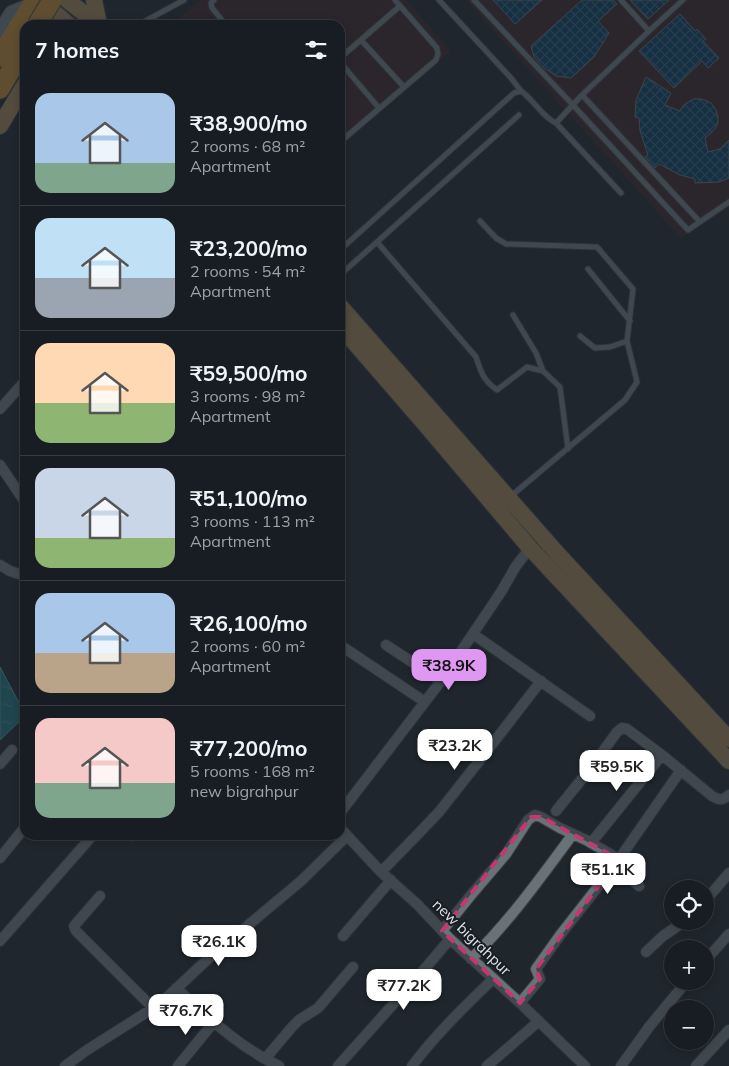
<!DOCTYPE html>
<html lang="en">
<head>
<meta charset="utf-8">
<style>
	body { margin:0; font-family:Mulish,sans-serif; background:#20262a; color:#f1f3f6; height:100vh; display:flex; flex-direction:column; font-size:19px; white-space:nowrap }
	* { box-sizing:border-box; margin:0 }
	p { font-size:16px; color:#9ea2a5 }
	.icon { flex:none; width:28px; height:28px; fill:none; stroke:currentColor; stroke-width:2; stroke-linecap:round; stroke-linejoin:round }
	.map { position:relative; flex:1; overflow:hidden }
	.side { position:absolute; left:20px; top:20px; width:325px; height:820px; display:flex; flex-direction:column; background:#171d22; border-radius:15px; box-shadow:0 2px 8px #0003,0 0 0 1px #363b40 }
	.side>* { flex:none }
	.controls { position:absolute; left:664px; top:880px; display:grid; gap:10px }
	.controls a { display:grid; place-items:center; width:50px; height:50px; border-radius:50%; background:#171d22; box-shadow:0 2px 8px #0003,0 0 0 1px #363b40; font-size:25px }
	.price { position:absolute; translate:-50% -42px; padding:0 11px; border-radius:10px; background:#fff; color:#222; font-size:16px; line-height:32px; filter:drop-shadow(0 1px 2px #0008) }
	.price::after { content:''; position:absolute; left:50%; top:30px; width:15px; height:11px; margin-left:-8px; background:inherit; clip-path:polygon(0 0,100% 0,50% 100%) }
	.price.current { background:#df98f2; color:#111 }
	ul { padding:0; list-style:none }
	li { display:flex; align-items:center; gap:15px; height:125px; padding:0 15px }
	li+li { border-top:1px solid #363b40 }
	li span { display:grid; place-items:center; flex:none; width:140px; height:100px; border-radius:15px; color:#555 }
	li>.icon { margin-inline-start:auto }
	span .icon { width:60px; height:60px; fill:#fffc; stroke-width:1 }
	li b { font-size:21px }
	h2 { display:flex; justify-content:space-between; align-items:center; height:60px; padding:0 15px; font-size:21px }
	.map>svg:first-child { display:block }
	.education { fill:#3b2729 }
	.water { fill:url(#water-ripples); stroke:#588f99 }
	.building { fill:url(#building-cross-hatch); stroke:#606970 }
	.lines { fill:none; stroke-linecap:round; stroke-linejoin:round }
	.lane-casing { stroke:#3c4347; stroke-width:7 }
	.street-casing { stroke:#3c4347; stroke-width:12 }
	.secondary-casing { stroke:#3c4347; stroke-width:17 }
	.primary-casing { stroke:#3c4347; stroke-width:18 }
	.highway-casing { stroke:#3c4347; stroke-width:21 }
	.lane { stroke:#697279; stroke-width:5 }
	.street { stroke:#697279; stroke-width:10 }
	.secondary { stroke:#697279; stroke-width:15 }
	.primary { stroke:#927950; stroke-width:16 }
	.highway { stroke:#ae7d34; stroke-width:19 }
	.highway-bridge-casing { stroke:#3c4347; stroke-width:21; stroke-linecap:butt }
	.highway-bridge { stroke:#ae7d34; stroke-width:19 }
	.marked { fill:none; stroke:#c63670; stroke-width:4; stroke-dasharray:10 6; stroke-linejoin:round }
	.labels { text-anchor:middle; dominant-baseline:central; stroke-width:4; stroke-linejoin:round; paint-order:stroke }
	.street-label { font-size:15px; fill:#dee3e7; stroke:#161d23 }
</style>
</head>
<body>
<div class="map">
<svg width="729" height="1066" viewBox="0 0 729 1066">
	<defs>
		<pattern id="water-ripples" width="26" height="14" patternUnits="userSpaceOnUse" patternTransform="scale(1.25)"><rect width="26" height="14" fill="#1f6b77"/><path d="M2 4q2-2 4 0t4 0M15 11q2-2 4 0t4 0" fill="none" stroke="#3f808a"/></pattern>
		<pattern id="building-cross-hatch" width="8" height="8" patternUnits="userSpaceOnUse" patternTransform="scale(1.25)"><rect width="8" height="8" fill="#0d3d5d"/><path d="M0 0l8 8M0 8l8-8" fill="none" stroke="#305974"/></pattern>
	</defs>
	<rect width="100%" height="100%" fill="#1f272d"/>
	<path class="education" d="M200,0h206l45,51 -111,94v-120h-168z
		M466,0h263v208l-48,30z"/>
	<path class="water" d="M0,667l25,47v2l-25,24z"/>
	<path class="building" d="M493,0h49l-27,24z
		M582,0h31l4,4 -19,17 11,12 -15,24 -23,21 -15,-2 -12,-8 -10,-11 -3,-11z
		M630,0h39l-21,19z
		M680,14l15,17 2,-2 9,10 -3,2 16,17 -11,10 -6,-7 -28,27 -35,-37z
		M646,77l25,16 -6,12 15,6 3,-5 5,-4 6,-3h7l6,2 5,3 4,6 2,7v6l-3,6 -5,5 -5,4 3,14 12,-3 9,-9v38l-10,4 -24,1v-4l-15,-4 -21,-11 -4,4 -10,-11 3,-2 -8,-24 -1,-13 -4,-1 1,-17z"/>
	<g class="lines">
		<defs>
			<path id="lane" d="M214,0l-3,3 1,5 14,17
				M439,0l72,78 10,13
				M474,0l98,104 116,126 41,-28
				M621,0l28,31
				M138,25l46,-25
				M361,40l43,47
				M340,58l60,-52
				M340,62l39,46
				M582,95l118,127
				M556,123l65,70
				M340,142l96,-82 2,-6 -1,-6 -42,-48
				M480,221l16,17 10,6 91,3 36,42 -6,52 10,41 -12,18 -114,96
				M377,242l99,115c5,15 7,23 21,33l30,-23 16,4
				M340,250l174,-157 7,-2c13,9 21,26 35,32l26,-28 67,-64 34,-31
				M588,269l42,52
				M340,275l179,-160
				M513,315l23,38 7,18 17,16 8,62
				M580,336l15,12 15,-1 17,-6"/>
			<path id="street" d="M0,409l25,-28
				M0,465l25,37
				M0,565l10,6 15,5
				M473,634l117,82
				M340,645l85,57
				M386,645l55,36
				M0,764l12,-14
				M556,811l34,-42 27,-37 5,-4 5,1 35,26 50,41c7,4 10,5 17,-1
				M340,813l101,-132 60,-89 15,-26 14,-18
				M340,828l41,44 36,32 33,35 70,64 65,63
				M132,835v1
				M591,843l71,-88
				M0,858l25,-31
				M615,865l24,21
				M381,872l37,-38 21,-22 41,-52 61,-79
				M100,896l-26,30 2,5 77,77
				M705,901l24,-28
				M442,931l29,-36 35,-41 22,-34 7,-5 6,2 19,11 26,12 33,19
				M343,936l48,-56
				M0,941l93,-106
				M646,952l17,-16 22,-15
				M471,959c39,-38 70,-82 102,-125
				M705,961l24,-27
				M176,988c32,29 64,60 103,78
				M520,1003l20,-24 -4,-10 25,-35 54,-69 66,-95
				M265,1059l27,-32 7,-7 19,-12 35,-41
				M65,1066l22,-16 57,-36 19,-13 46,-43 92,-77 46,-45
				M178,1066l36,-44
				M338,1066l84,-94 28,-33
				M412,1066c24,-32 53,-60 81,-87
				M487,1066l52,-45
				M621,1066l28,-39 38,-46
				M696,1066l33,-36"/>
			<path id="secondary" d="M0,32l12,-19 20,-8"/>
			<path id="primary" d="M40,0l29,25
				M67,0l32,25
				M94,0l5,24
				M0,126l25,-42
				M340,306l216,246 173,187
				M340,326l85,98 105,124 199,213"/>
			<path id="highway" d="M0,57l35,-57
				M0,89l25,-43"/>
		</defs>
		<use href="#lane" class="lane-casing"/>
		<use href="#street" class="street-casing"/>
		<use href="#secondary" class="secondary-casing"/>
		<use href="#primary" class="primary-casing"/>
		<use href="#highway" class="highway-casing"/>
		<use href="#lane" class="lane"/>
		<use href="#street" class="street"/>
		<use href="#secondary" class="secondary"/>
		<use href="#primary" class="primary"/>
		<use href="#highway" class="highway"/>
		<defs>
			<path id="highway-bridge" d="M37,25l15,-25"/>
		</defs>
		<use href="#highway-bridge" class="highway-bridge-casing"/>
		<use href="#highway-bridge" class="highway-bridge"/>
	</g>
	<path d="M0 0H729V1066H0ZM531,817h10l78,42 -83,110 4,10 -20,24 -78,-72z" fill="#1f272d" fill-opacity=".55" fill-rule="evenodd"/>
	<path class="marked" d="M531,817h10l78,42 -83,110 4,10 -20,24 -78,-72z"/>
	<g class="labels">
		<g class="street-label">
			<text transform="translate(472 937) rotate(44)">new bigrahpur</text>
		</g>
	</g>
</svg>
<div class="controls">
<a><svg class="icon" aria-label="locate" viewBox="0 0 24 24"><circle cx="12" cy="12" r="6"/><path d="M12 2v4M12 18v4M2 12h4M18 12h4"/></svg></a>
<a>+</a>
<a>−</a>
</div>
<b class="price current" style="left:449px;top:691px">₹38.9K</b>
<b class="price" style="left:455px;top:771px">₹23.2K</b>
<b class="price" style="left:617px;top:792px">₹59.5K</b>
<b class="price" style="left:608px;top:895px">₹51.1K</b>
<b class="price" style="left:219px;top:967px">₹26.1K</b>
<b class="price" style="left:404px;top:1011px">₹77.2K</b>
<b class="price" style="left:186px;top:1036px">₹76.7K</b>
<section class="side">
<h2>7 homes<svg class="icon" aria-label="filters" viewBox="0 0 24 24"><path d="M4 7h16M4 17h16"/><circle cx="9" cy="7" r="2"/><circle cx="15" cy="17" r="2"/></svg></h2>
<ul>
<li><span style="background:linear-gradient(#a9c7e8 70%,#7fa58c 0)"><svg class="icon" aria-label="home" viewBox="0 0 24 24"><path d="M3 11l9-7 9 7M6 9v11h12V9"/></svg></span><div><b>₹38,900/mo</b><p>2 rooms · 68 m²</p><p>Apartment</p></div></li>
<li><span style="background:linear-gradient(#bfe0f5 60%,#9aa5b1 0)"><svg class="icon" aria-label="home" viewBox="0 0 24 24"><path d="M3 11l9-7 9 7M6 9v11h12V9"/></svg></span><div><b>₹23,200/mo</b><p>2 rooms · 54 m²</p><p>Apartment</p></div></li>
<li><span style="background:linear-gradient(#ffd9b3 60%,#8fb573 0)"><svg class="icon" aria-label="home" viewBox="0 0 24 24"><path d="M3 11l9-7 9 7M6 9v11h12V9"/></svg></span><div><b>₹59,500/mo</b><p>3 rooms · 98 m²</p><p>Apartment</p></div></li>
<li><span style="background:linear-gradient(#c9d6e8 70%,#8fb573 0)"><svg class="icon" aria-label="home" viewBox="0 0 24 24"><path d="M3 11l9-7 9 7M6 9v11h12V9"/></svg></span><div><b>₹51,100/mo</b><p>3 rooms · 113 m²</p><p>Apartment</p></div></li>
<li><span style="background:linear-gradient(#a9c7e8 60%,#b9a48a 0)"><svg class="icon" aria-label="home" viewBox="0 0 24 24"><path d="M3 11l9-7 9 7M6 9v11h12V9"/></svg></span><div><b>₹26,100/mo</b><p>2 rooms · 60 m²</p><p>Apartment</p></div></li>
<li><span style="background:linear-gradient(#f6c9c9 65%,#7fa58c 0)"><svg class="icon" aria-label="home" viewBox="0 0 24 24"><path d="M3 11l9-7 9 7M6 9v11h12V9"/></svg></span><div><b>₹77,200/mo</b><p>5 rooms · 168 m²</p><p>new bigrahpur</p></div></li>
</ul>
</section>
</div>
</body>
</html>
